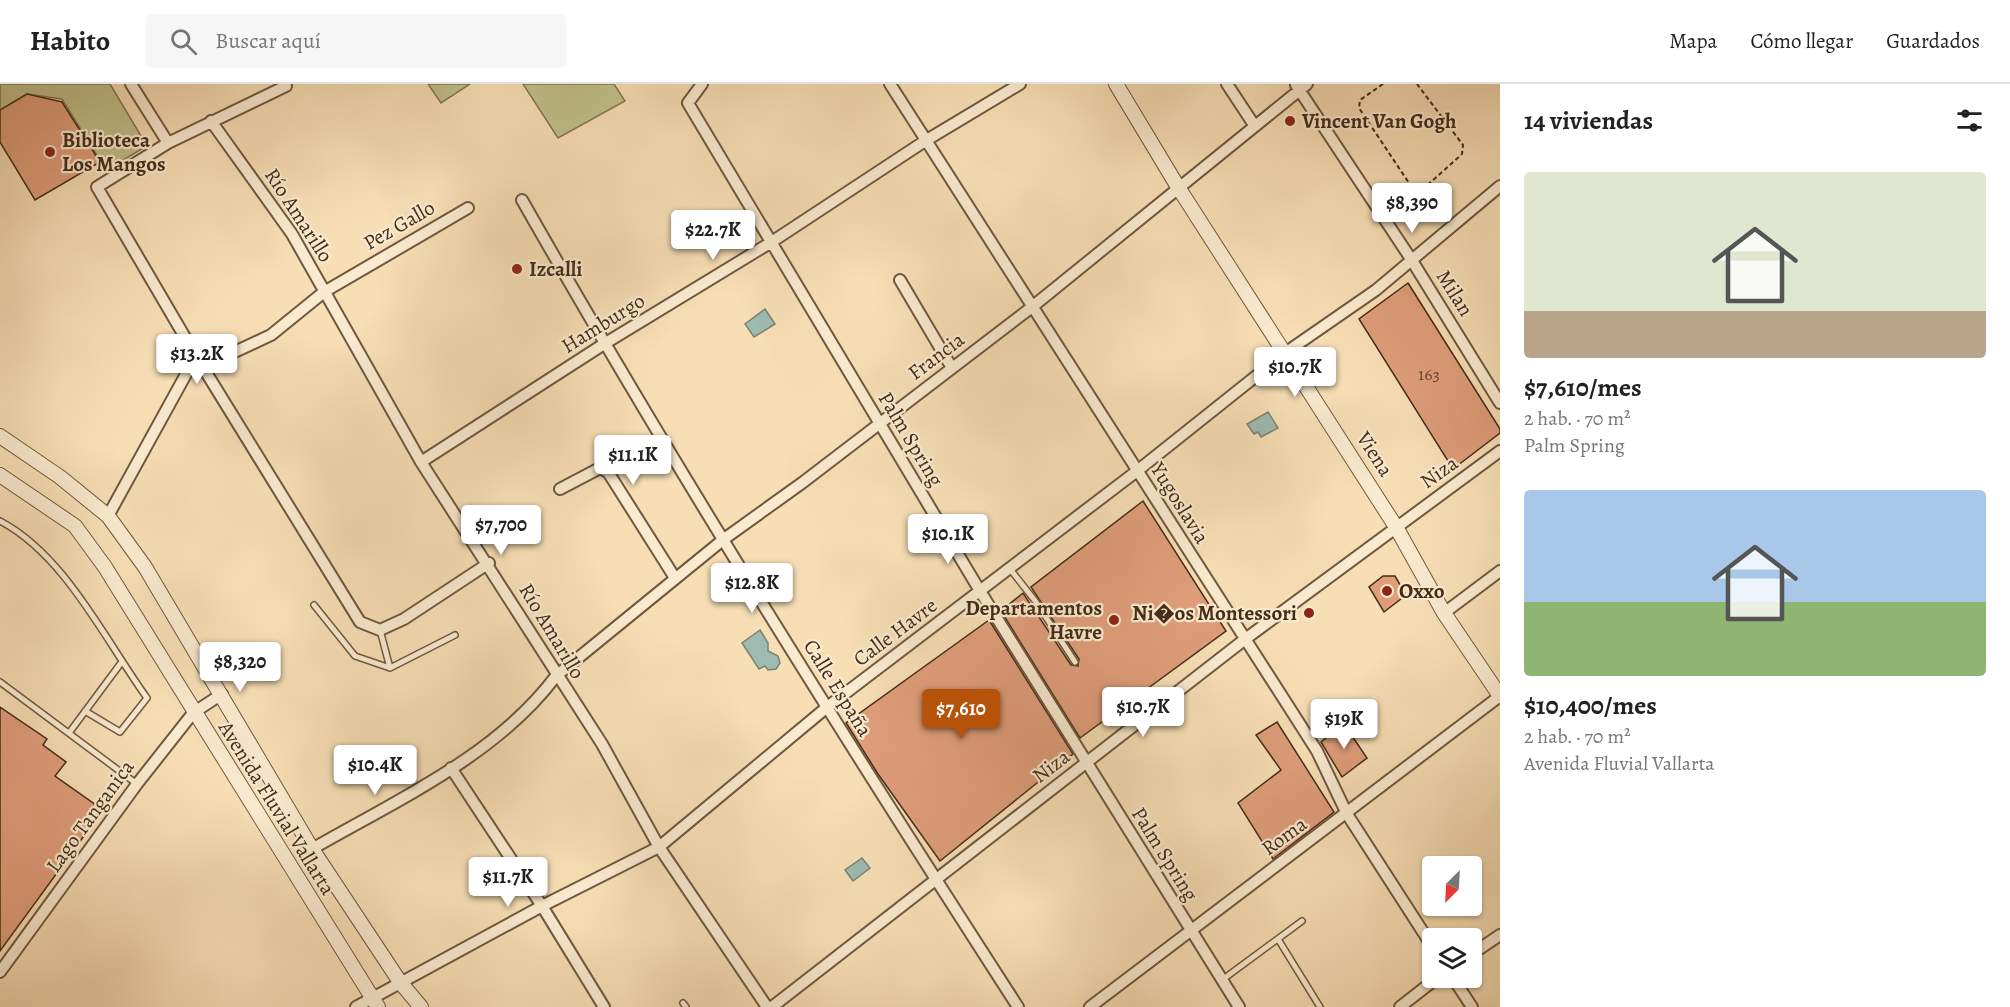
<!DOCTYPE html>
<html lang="es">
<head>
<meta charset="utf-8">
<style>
	body { margin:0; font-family:Alegreya,serif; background:#f6f6f6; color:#222; height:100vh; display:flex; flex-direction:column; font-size:22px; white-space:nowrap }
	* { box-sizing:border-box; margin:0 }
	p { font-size:20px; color:#767676 }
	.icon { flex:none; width:33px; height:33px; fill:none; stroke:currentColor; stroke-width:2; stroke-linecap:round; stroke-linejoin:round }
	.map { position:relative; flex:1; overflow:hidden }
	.details { display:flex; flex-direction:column; background:#fff; width:510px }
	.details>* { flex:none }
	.needle { width:39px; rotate:204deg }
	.fabs { position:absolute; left:1422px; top:772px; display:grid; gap:12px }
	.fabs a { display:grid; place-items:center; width:60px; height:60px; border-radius:6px; background:#fff; box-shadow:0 2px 4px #0004; font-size:30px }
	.price { position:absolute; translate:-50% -51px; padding:0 14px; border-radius:6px; background:#fff; color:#222; font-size:20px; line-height:39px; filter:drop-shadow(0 2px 3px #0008) }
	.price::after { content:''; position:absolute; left:50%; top:36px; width:18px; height:14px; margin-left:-9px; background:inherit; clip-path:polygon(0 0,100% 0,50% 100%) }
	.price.on { background:#b45309; color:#fff }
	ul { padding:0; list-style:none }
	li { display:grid; align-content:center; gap:12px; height:318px; padding:0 24px }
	li span { display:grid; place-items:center; height:186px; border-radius:6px; color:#555 }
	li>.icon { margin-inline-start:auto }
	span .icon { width:108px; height:108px; fill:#fffc; stroke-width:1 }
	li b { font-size:26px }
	h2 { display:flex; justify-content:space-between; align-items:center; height:72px; padding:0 24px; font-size:26px }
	header { display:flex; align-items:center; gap:36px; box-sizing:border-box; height:84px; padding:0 30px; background:#fff; border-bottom:2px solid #e0e0e0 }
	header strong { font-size:28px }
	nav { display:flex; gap:33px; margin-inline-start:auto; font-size:21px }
	.search { width:420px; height:54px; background:#f6f6f6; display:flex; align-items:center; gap:15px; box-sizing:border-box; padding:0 21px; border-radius:6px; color:#767676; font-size:22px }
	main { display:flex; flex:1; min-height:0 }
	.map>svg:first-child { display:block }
	.green { fill:#c1c08a; stroke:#827652; stroke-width:1.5 }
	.water { fill:#9ebbb2; stroke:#7a8275; stroke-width:1.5 }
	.building { fill:#df9d7a; stroke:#432c19; stroke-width:1.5 }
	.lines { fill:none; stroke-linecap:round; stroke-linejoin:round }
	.service-casing { stroke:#705840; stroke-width:8 }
	.minor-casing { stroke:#705840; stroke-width:14 }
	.tertiary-casing { stroke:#705840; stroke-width:16 }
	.path { stroke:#432c19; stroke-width:2; stroke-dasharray:4.5 3; stroke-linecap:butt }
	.service { stroke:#faeacf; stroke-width:5 }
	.minor { stroke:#faeacf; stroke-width:10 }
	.tertiary { stroke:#faeacf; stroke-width:14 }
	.poi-dot { fill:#8f2418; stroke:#faeacf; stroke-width:2 }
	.labels { text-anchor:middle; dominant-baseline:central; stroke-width:4.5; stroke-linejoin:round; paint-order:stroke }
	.number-label { font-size:18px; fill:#6a4831 }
	.poi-label { font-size:21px; font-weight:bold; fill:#432c19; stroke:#faeacf; text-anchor:start }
	.street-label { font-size:21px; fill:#432c19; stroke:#faeacf }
</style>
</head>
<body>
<header>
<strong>Habito</strong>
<div class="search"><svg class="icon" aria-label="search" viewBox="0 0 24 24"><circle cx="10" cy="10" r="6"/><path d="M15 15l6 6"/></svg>Buscar aquí</div>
<nav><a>Mapa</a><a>Cómo llegar</a><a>Guardados</a></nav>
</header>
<main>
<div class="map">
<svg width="1500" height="923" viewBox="0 0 1500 923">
	<rect width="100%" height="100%" fill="#f7deb5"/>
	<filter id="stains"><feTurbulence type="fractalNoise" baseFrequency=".00333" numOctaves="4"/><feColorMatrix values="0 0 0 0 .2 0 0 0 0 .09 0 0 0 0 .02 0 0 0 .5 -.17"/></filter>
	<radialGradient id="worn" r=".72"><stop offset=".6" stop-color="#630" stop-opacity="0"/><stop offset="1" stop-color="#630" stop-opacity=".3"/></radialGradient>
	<path class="green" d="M0,0h110l37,62 -41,24 -44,-71 -35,-5 -27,16z
		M428,0h42l-29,19z
		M523,0h91l11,17 -67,37z"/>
	<path class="water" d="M765,225l10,15 -21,13 -9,-13z
		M1268,328l10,16 -17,9 -3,-5 -4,2 -7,-10z
		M760,546l8,13v8l10,5 2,7 -4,6 -8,1 -3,-4 -6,3 -17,-26z
		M862,774l8,10 -17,13 -8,-11z"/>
	<path class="building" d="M27,10l35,8 38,60 -65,38 -35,-58v-32z
		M1408,199l92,146v4l-47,36 -94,-150z
		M1143,417l83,130 -146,107 -79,-127 22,-18 48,72 7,1 1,-7 -48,-72z
		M1383,492h12l11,19 -22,17 -15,-25z
		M989,536l84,134 -133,107 -62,-87 -32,-51z
		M0,623l47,32 -4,6 23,17 -11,14 48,34 -103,141z
		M1277,638l57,90 -61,47 -35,-56 43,-33 -25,-35z
		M1344,640l23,34 -25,19 -21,-35z"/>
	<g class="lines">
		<defs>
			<path id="service" d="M0,437c65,34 105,119 147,177l-27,34 -35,-21
				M1010,485l26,33 39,60
				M314,521l41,51 35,12
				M380,546l10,38 65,-33
				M0,598l137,102
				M69,649l52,-70
				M1278,855l42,68
				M1222,896l80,-59
				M683,919l3,4"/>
			<path id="minor" d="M131,0l37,59
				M702,0l-14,19 292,488 259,416
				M890,0l427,667 30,63 85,132
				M1227,0l27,41
				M1296,1l115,174 89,144
				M286,2l-118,57 -71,44 99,169 164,266 20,8 24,-11 85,-56
				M211,37l81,113 129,228 181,282 57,103 108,160
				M522,116c156,274 325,542 496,807
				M900,196l52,88
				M421,378l183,-118 166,-101 155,-102 95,-57
				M560,405l40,-21 8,4 67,106
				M108,432l88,-160h30l45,-21 53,-43 144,-84
				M1444,529l56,-42
				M451,684l91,138 62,101
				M312,765c85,-49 184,-93 244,-173l168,-137 78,-56 230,-176 275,-223
				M1472,870l28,-19
				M0,888l137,-188 56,-71 29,-19
				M1453,894l19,29
				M356,923l186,-101 117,-59 167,-139 311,-237 148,-118 91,-63 124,-104
				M772,923l472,-367 256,-189
				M1090,923l410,-311
				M1400,923l37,-29"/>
			<path id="tertiary" d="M1116,0l62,103 218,340 48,86 56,83
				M0,352l60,41 48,39 37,51 167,282 88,133 21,25
				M0,391l75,51 30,41 273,440"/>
		</defs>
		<use href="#service" class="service-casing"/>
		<use href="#minor" class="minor-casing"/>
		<use href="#tertiary" class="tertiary-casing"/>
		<path class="path" d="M1383,0l-23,16 -1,8 54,81 9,1 40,-36 1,-9 -46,-61"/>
		<use href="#service" class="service"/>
		<use href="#minor" class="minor"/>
		<use href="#tertiary" class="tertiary"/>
	</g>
	<g class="poi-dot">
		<circle cx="1290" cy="37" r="6"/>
		<circle cx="50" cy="68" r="6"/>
		<circle cx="517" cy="185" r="6"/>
		<circle cx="1387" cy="507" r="6"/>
		<circle cx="1309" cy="529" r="6"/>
		<circle cx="1114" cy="536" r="6"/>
	</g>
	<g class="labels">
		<g class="number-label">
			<text x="1429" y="290">163</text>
		</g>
		<g class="poi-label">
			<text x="1302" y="37">Vincent Van Gogh</text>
			<text x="62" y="56">Biblioteca<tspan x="62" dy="24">Los Mangos</tspan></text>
			<text x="529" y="185">Izcalli</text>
			<text x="1399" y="507">Oxxo</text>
			<text x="1102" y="524" text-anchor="end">Departamentos<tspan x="1102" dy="24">Havre</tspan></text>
			<text x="1297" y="529" text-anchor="end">Ni�os Montessori</text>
		</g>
		<g class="street-label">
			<text transform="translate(299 131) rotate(57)">Río Amarillo</text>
			<text transform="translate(399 141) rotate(-30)">Pez Gallo</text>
			<text transform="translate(1455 209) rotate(58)">Milan</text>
			<text transform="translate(603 239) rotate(-32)">Hamburgo</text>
			<text transform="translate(936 272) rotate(-37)">Francia</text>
			<text transform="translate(911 355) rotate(59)">Palm Spring</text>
			<text transform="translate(1375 370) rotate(57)">Viena</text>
			<text transform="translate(1439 388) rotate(-35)">Niza</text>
			<text transform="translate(1180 419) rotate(58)">Yugoslavia</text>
			<text transform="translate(552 547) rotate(59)">Río Amarillo</text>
			<text transform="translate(895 548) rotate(-37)">Calle Havre</text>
			<text transform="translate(838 604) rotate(58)">Calle España</text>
			<text transform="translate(1051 682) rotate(-37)">Niza</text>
			<text transform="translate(277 724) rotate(58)">Avenida Fluvial Vallarta</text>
			<text transform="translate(90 732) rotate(-54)">Lago Tanganica</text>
			<text transform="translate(1284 752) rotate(-36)">Roma</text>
			<text transform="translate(1165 770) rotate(58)">Palm Spring</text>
		</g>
	</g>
	<rect width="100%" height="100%" filter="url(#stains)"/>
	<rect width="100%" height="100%" fill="url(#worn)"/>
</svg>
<div class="fabs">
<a><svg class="needle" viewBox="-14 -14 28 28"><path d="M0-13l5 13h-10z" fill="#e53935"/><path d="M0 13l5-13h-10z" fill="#767676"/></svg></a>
<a><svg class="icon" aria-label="layers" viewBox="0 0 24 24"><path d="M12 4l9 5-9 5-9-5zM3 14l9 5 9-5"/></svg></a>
</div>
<b class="price" style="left:1412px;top:150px">$8,390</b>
<b class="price" style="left:713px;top:177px">$22.7K</b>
<b class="price" style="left:197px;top:301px">$13.2K</b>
<b class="price" style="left:1295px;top:314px">$10.7K</b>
<b class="price" style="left:633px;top:402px">$11.1K</b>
<b class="price" style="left:501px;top:472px">$7,700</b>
<b class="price" style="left:948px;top:481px">$10.1K</b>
<b class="price" style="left:752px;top:530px">$12.8K</b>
<b class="price" style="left:240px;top:609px">$8,320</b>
<b class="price" style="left:1143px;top:654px">$10.7K</b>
<b class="price on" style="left:961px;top:656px">$7,610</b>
<b class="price" style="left:1344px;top:666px">$19K</b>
<b class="price" style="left:375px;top:712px">$10.4K</b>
<b class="price" style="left:508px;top:824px">$11.7K</b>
</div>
<section class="details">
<h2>14 viviendas<svg class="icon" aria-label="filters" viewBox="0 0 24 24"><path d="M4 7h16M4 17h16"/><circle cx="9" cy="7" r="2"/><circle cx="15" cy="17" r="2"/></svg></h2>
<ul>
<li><span style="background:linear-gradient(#dfe7d0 75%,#b9a48a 0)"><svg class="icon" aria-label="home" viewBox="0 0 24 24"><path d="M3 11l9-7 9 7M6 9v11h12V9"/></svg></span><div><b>$7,610/mes</b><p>2 hab. · 70 m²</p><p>Palm Spring</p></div></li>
<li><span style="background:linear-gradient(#a9c7e8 60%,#8fb573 0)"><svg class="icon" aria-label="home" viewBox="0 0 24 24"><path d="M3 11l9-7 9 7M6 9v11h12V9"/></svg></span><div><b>$10,400/mes</b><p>2 hab. · 70 m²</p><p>Avenida Fluvial Vallarta</p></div></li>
</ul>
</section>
</main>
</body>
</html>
